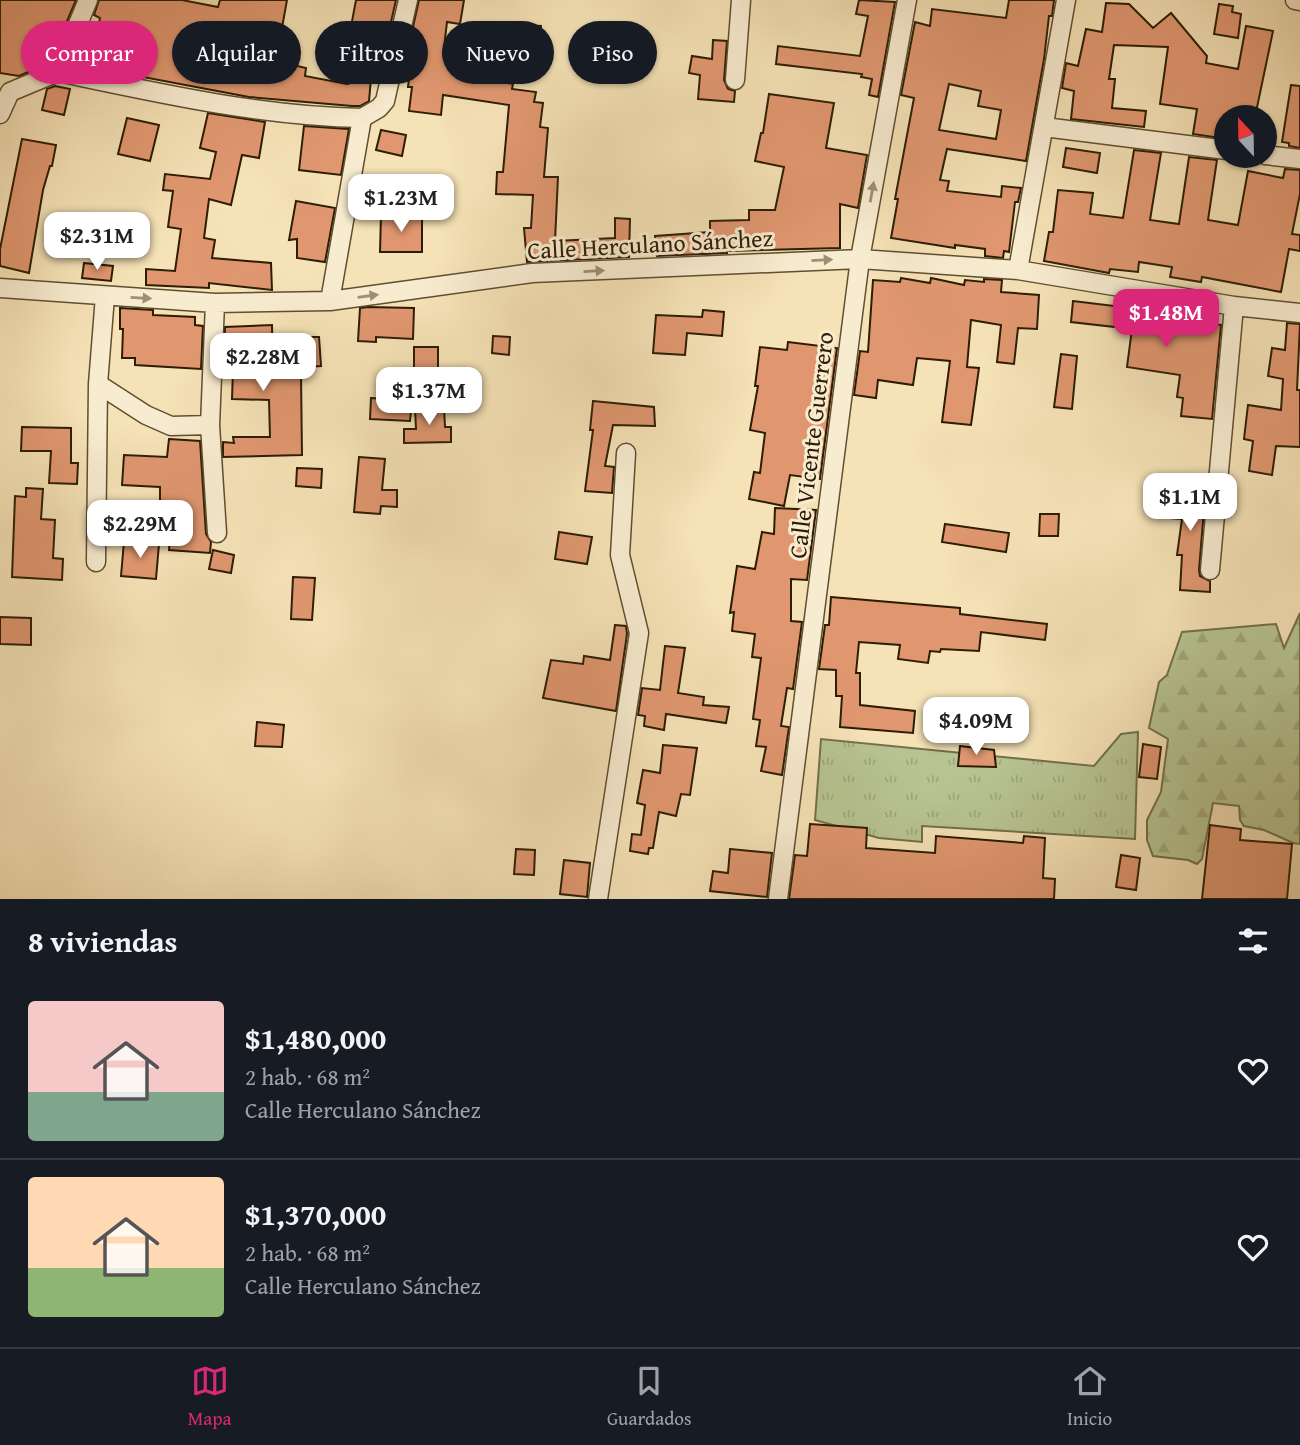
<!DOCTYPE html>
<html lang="es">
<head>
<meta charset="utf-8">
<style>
	body { margin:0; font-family:"Gentium Book Plus",serif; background:#242831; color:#f1f3f6; height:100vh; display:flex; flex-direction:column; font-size:26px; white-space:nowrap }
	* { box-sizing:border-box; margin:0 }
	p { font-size:23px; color:#9ea1a6 }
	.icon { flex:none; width:38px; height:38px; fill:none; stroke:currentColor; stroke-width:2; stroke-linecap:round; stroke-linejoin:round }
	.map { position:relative; height:899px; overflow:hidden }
	.panel { display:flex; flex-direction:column; background:#171b24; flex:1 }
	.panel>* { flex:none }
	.hud { position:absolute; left:21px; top:21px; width:700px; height:63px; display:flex; gap:14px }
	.needle { width:46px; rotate:338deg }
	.controls { position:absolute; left:1214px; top:105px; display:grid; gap:14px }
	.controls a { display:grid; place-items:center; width:63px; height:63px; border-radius:50%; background:#171b24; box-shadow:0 2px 5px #0004; font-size:35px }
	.price { position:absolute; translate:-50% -60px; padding:0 16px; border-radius:14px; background:#fff; color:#222; font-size:23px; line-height:46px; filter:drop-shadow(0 2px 4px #0008) }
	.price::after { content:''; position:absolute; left:50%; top:42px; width:21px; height:16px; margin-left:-10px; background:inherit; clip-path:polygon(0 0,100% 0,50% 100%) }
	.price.selected { background:#db2777; color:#fff }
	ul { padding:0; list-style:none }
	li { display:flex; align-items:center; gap:21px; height:175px; padding:0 28px }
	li+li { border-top:2px solid #363941 }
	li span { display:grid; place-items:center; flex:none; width:196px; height:140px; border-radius:7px; color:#555 }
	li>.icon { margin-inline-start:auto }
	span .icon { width:84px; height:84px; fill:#fffc; stroke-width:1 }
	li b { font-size:30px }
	h2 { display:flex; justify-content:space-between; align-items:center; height:84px; padding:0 28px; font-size:30px }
	.chip { padding:0 24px; border-radius:32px; background:#171b24; box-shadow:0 2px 5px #0004; font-size:24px; line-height:63px }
	.chip.selected { background:#db2777; color:#fff }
	.menu { display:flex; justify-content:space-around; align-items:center; height:98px; border-top:2px solid #363941; background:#171b24; font-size:19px; color:#9ea1a6 }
	.menu a { display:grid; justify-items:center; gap:4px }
	.menu .selected { color:#db2777 }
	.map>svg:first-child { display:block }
	.grass { fill:url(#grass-tufts); stroke:#72704b; stroke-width:2 }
	.forest { fill:url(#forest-firs); stroke:#72704b; stroke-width:2 }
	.building { fill:#e09770; stroke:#2d1d04; stroke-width:2; fill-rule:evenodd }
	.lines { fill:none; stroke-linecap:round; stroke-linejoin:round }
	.minor-casing { stroke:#5f4e30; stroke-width:21 }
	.minor { stroke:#f8ecd0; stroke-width:18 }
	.oneway { fill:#9d8f74 }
	.labels { text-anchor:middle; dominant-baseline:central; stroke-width:6; stroke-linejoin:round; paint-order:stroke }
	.street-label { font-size:24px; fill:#2d1d04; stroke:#f8ecd0 }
</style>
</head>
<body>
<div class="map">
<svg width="1300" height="899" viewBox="0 0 1300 899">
	<defs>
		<pattern id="grass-tufts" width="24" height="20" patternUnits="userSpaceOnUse" patternTransform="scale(1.75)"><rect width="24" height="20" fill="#b7c492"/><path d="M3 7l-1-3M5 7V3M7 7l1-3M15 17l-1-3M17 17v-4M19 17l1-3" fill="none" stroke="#9ea87c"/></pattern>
		<pattern id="forest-firs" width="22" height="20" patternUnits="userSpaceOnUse" patternTransform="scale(1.75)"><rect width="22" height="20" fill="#b7c492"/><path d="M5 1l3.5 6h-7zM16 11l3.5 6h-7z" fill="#9ea87c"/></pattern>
	</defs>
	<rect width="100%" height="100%" fill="#f5e2b6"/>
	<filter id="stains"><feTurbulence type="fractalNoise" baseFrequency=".00286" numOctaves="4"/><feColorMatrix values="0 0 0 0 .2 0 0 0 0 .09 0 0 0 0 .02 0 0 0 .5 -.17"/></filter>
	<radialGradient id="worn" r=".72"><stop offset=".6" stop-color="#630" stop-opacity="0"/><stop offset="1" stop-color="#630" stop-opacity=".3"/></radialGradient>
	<path class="grass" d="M1138,732l-3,107 -213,-13v16l-43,-4 -64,-18 6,-81 273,27 27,-32z"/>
	<path class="forest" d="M1300,613v231l-7,-1 -29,-13 -20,-4 -4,-6 -1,-14 -26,-3 -11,56 -5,5 -9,-4 -35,-4 -6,-16v-20l14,-28 7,-53 -19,-11 10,-46 8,-7 15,-43 94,-8 8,24z"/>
	<path class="building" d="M0,0h76l-27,63 -30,13 -19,-3z
		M99,0h83l36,7 2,-7h67l-11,61 30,7 -1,8 42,8 4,-1 15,-48 -16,-3 6,-32h40l-16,70 -8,-3 -3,34 -9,5h-8l-103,-9 -159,-30 10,-49 -6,-3z
		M419,0h45l-4,24 -13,-2 -4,34 51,7 -2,17 21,4 -1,5 24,3 -2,10 9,1 -3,24 8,1 -4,49h14l-3,64 60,-3v-20l15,1 -1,38 -102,5 -3,-34h7l2,-33 -37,-1 1,-22h6l6,-67 -66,-10 -2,20 -32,-4 3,-24h-4l1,-9 -7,-2z
		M859,0l36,2 -17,95 -9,-2 3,-16 -11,-2 1,-3 -86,-10 2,-18 82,10 8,-40 -12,-2z
		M1009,0h45l-2,16h-3l-5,43 -18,102 -79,-12 -7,31 9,1 -2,10 54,6 1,-11 19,2 -3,14h-3l-6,50 -5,-1 -1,7 -18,-2v-7l-30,-4v3l-64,-10 7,-39h-3l19,-101 -13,-3 14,-73 15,4 2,-17 74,9zM949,84l32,7 -3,15 23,4 -5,29 -57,-9z
		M1106,3l23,1 24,24 18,-15 36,43 -1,7 32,6 8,-43 27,5 -18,86h-28v17l-6,-1 -1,5 -27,-4 4,-25 -37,-5 8,-57 -54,-2 -5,34h6l-3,29 34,3 -2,16 -73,-8 3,-28 -12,-3 4,-25 12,3 8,-37 16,3z
		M1219,4l14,2 -1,6 9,2 -3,24 -24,-4z
		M524,25l17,1 -3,29 -16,-1z
		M614,39h18l-1,20h-17z
		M713,40l14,1 -3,39 4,9 7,2 -1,11 -36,-3 2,-24 -11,-2 3,-17 20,3z
		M1291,85l9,1v62l-11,-2v-3l-7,-1z
		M55,86l15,3 -6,26 -22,-5 5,-21z
		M769,94l65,9 -8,45 41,7 -9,53 -18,-4v44l-113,3v2l-70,3 -2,-20 55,-4v-11l39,-1v-10h26l9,-43 -29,-6 6,-28h2z
		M208,113l57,9 -6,36 -17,-3 -11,50 -22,-6 -5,39 11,2 -3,18 59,5 1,27 -63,-7v5l-63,-3v-16l29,2 6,-42 -13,-2 5,-36 -10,-1 2,-16 45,5 6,-27 -16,-4z
		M127,118l32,7 -9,36 -32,-7z
		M304,126l45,3 -8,46 -42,-5z
		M381,130l25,5 -4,21 -26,-6z
		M22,139l34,6 -4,21h-2l-7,24 -14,83 -29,-7v-17z
		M1066,148l34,5 -3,20 -34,-6z
		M1134,150l27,3 -11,67 29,4 10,-67 28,3 -9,60 30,5 10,-54 35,7 2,-9 15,1v24l-8,40 8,1v16l-11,-2 -8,43 -79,-15 -1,5 -31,-5 2,-10 -33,-5 -1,10 -28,-3 -1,4 -65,-12 5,-29h4l5,-42 35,3 -3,21 33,4z
		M296,201l39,7 -10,54 -28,-4v-19l-8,1z
		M381,215h41v37h-42z
		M84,263l29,3 -2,15 -29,-3z
		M901,278l29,5 1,-5 33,7 1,-5 19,2v-3l18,1 -1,12 38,3 -2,34 -19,-1 -4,36 -17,-2 4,-37 -30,-5 -4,47 12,1 -8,57 -29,-3 8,-61 -33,-3 -4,27 -35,-5 -2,18 -22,-3 6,-44 8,1 5,-72 27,2z
		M1073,301l116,14 -1,6 33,4 -9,94 -31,-3 2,-18 -6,-1 3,-22 -53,-8 5,-38 -61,-7z
		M368,307l46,1 -1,31 -37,-2v5l-18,-1 2,-33z
		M120,308l33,2v5l42,2v8l8,1 -2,43 -66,-4v-7h-13l1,-29h-3z
		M703,310l21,2 -2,24 -35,-3 -2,22 -32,-2 3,-38 46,2z
		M1287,323l13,1 -3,66h3v57l-24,-1 -4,29 -23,-4 4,-30 -9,-2 4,-34 33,5 2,-31 -15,-3 4,-28 13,2z
		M272,325l1,51 28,-1 1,80 -79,2v-15l11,1 -1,-6h37l-1,-37 -37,-1 1,-29 -9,-1 1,-42z
		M493,336l17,1 -1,18 -17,-2z
		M303,337h16l2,29 -18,1z
		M788,342l49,6 -17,131 -30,-4 -6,31 -35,-7 5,-27 6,1 5,-40 -15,-3 8,-44h-3l5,-39 27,3z
		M414,347h24v28h-24z
		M1061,354l16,2 -5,53 -18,-2z
		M371,398l41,3 -2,20 -40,-2z
		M593,401l61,6 1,19 -42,-1 -8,41 9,1 -2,26 -27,-2 8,-61h-3z
		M444,407l1,20h6v15l-47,1v-14h12l-1,-21z
		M22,427l49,1v35h7l-1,21 -28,-1 2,-32h-30z
		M169,439l31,2 6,93 5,8 -1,11 -41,-3 4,-47 -13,-1v-15l-38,-2 2,-30 43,2z
		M359,457l26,2 -3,31h15v17l-16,-1 -1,8 -26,-2z
		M297,468l25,1 -1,19 -25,-2z
		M1175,481l31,4 -7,85 1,6 10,5v11l-30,-2 2,-35h-5l5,-36 -12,-1z
		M26,488l17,1 -2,30 14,1 -2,38 10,1 -1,21 -50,-3 3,-81 11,1z
		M775,508l41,2 -9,70 -16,-1v42l11,1 -9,67 -6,-1 -6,38 8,1 -7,48 -21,-4 5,-24 -10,-1 4,-26 -7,-1 8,-61 -9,-1 3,-23 -23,-3 2,-19 -4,1 7,-47 18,3 7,-37 12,2z
		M1040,514h19l-1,22h-19z
		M945,524l64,9 -3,19 -64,-10z
		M559,532l33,5 -5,27 -32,-5z
		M124,541l35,3 -3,35 -35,-3z
		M213,550l21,5 -3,18 -22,-4z
		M293,577l22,1 -3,42 -21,-1z
		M831,597l129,11v6l87,10 -2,16 -64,-8 -2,19 -38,-2 -1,3 -10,-1 -2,12 -30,-4 2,-14 -41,-3 -3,31h4v32l55,6 -2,22 -73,-6 2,-31h-6v-26l-17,-1 6,-44h4z
		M0,617l31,1v27l-31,-1z
		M615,625l11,1 1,8 -11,77 -73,-13 8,-38 32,4 1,-8 26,4z
		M665,646l20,2 -7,45 26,4 -1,8 26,2 -3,16 -60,-9 -2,16 -20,-4 1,-10 -7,-1 4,-27 18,2z
		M257,722l27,3 -2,22 -27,-1z
		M1143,744l18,3 -4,32 -18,-2z
		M663,745l34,3 -7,47 -9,-1 -5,22 -17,-4 -6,36h-4l-1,6 -18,-3 2,-17 9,1 4,-30 -8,-2 6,-33 17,3z
		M960,746l34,4 2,17 -38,-1z
		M810,824l57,4 -1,20 69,5 1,-17 87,7 1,-7 21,2 -2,40 12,1 -1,20h-265l6,-44 12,1z
		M1210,825l31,4 -1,11 52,4 -5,55h-85z
		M516,849l19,1 -1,25 -20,-1z
		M730,849l42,4 -5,44 -57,-6 3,-20 15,2z
		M1121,855l19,3 -4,32 -20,-3z
		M564,860l26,3 -3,34 -27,-3z"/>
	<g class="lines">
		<defs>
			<path id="minor" d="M1295,0l5,1
				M58,72c100,21 201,44 304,46
				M735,80l6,-80
				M0,114l10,-22 48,-20 30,-72
				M1044,127l183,23
				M1265,155l35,4
				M1018,270l48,-270
				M0,288l215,15 115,-2 202,-28 328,-14 158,11 216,36 66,7
				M330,301l32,-183 17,-10 6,-7 23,-101
				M215,303l-5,122 7,108
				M98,384l48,31 25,11 39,-1
				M96,562l2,-178 7,-88
				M1210,570l24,-264
				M598,899l41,-266 -19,-78 6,-102
				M778,899l82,-640 47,-259"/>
		</defs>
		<use href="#minor" class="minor-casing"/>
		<use href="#minor" class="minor"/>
	</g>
	<defs><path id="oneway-solid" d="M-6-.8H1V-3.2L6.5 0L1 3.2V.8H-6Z" transform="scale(1.75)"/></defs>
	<g class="oneway">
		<use href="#oneway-solid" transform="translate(872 192) rotate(-80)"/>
		<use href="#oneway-solid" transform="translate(822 260) rotate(-3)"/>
		<use href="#oneway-solid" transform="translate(594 271) rotate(-3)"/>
		<use href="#oneway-solid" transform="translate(368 296) rotate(-8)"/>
		<use href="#oneway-solid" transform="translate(141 298) rotate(3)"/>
	</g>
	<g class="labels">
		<g class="street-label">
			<text transform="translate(650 244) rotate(-3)">Calle Herculano Sánchez</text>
			<text transform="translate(811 445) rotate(-83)">Calle Vicente Guerrero</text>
		</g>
	</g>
	<rect width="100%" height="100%" filter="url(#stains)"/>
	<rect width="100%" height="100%" fill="url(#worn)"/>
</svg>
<div class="controls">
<a><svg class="needle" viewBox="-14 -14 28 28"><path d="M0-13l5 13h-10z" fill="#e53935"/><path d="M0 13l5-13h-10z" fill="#9ea1a6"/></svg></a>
</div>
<b class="price" style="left:401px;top:234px">$1.23M</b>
<b class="price" style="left:97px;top:272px">$2.31M</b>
<b class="price selected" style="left:1166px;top:349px">$1.48M</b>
<b class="price" style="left:263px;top:393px">$2.28M</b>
<b class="price" style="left:429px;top:427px">$1.37M</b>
<b class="price" style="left:1190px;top:533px">$1.1M</b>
<b class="price" style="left:140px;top:560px">$2.29M</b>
<b class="price" style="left:976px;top:757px">$4.09M</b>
<div class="hud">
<a class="chip selected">Comprar</a>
<a class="chip">Alquilar</a>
<a class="chip">Filtros</a>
<a class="chip">Nuevo</a>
<a class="chip">Piso</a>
</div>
</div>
<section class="panel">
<h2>8 viviendas<svg class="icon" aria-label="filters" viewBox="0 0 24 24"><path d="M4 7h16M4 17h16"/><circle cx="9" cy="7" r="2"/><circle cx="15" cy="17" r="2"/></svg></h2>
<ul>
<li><span style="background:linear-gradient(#f6c9c9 65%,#7fa58c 0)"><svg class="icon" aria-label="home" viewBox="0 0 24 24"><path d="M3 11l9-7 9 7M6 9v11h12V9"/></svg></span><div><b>$1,480,000</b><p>2 hab. · 68 m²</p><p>Calle Herculano Sánchez</p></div><svg class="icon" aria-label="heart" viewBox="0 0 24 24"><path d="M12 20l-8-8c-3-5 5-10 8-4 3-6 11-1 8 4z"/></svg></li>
<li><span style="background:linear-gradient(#ffd9b3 65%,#8fb573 0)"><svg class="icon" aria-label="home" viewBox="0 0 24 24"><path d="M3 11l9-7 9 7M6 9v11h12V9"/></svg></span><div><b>$1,370,000</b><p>2 hab. · 68 m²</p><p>Calle Herculano Sánchez</p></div><svg class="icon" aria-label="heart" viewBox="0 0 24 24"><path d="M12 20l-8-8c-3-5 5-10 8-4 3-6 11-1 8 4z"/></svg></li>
</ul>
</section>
<nav class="menu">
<a class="selected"><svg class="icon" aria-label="map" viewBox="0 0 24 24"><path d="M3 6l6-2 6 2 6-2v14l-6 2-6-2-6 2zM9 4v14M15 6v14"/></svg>Mapa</a>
<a><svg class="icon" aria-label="saved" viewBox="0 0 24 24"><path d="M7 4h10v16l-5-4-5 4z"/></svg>Guardados</a>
<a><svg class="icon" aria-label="home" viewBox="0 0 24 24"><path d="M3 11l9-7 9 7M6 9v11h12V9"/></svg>Inicio</a>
</nav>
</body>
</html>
